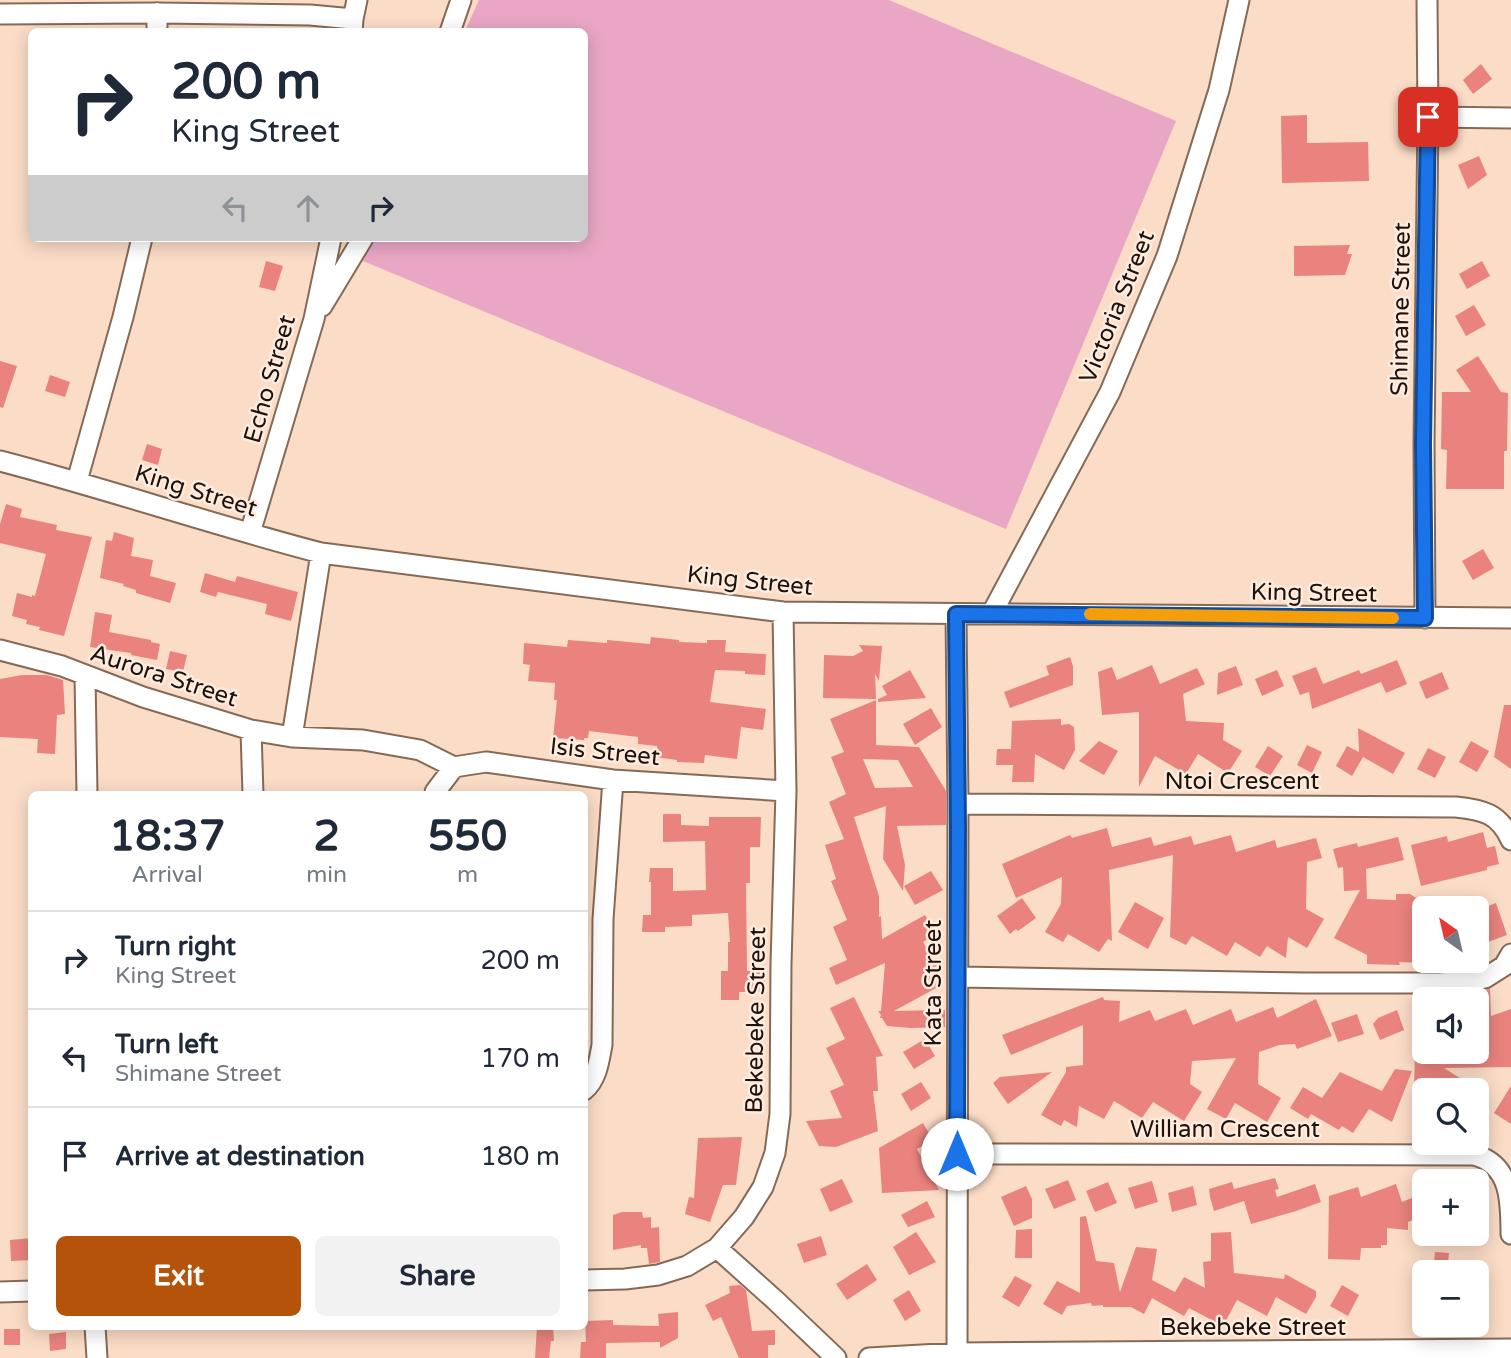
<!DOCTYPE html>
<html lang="en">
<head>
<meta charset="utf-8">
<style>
	:root { --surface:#fff; --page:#f2f2f3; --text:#1f2937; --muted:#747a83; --line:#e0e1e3; --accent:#b45309 }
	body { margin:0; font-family:"Varela Round",sans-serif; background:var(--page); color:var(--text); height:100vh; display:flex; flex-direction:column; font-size:26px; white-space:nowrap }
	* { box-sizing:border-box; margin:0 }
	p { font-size:23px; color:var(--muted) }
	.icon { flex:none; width:38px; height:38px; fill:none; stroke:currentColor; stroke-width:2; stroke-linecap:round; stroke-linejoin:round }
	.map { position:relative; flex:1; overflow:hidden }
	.panel { position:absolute; left:28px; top:791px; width:560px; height:539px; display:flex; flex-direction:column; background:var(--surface); border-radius:10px; box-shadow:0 4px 18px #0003 }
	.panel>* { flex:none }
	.banner { position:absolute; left:28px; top:28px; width:560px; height:214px; border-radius:10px; box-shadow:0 4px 18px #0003; background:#fff; color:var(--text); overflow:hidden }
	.needle { width:46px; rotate:326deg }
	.fabs { position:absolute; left:1412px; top:896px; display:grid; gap:14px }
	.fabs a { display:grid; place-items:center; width:77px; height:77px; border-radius:10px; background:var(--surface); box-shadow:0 4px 18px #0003; font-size:35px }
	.pin { position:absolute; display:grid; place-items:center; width:60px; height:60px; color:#fff; margin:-30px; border-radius:14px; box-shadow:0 4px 10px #0006 }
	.me { position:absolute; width:77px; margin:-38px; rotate:0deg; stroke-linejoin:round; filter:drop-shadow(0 0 5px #0008) }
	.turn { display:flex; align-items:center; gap:24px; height:147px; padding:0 28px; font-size:32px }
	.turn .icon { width:91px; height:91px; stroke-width:2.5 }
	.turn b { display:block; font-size:49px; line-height:60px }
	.lanes { display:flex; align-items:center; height:66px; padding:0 28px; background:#0003; justify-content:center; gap:35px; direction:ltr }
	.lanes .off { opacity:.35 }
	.eta { display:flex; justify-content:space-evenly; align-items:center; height:119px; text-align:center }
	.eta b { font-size:42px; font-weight:700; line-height:49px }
	.button { display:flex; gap:14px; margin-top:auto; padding:14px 28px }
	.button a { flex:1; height:80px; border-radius:10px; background:var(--accent); color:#fff; font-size:28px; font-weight:700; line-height:80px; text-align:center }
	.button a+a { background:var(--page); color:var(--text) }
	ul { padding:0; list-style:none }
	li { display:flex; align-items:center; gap:21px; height:98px; padding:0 28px; border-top:2px solid var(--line) }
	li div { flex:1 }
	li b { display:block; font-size:26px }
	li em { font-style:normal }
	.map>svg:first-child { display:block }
	.green { fill:#eaa7c5 }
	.building { fill:#ea837e; fill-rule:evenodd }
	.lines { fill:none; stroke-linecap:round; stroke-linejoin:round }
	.minor-casing { stroke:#856a57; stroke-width:23 }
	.minor { stroke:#fff; stroke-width:19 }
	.route-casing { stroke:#114b97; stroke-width:18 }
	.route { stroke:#1a73e8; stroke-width:12 }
	.slow { stroke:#f59e0b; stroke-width:12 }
	.labels { text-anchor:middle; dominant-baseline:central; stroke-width:5; stroke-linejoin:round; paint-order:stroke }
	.street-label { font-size:24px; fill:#1d130c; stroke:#ffecdf }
</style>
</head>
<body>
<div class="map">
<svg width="1511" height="1358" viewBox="0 0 1511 1358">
	<rect width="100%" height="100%" fill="#fbdcc7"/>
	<!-- green -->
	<path class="green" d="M479,0H889L1176,121L1006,529L363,261L374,238H584V32L465,31Z"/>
	<!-- building -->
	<path class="building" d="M1481,64L1492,79L1473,94L1463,80Z
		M1307,115V143L1368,142L1369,181L1282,183L1281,116Z
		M1479,156L1487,175L1468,189L1458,165Z
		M1350,245L1347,254H1352L1345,275L1294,276V246Z
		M266,261L283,266L275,291L259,287Z
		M1482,261L1490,276L1467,289L1459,274Z
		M1474,305L1486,325L1466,336L1455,316Z
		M1478,356L1501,392L1508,393L1507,451H1504V489H1446L1447,450L1441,449L1442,392H1471L1456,370Z
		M0,361L17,366L3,408L0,407Z
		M50,375L70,382L65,397L45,391Z
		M147,444L162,449L158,465L142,460Z
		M6,504L22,509L20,517L57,525L56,530L92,537L64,636L39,630L40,627L26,624L27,620L12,616L17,593L32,597V595L35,596L46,554L0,543V524Z
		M114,532L134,538L131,556L153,560L150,576L176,583L170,603L136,593V590L123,586L124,584L100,578L106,540L112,541Z
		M1483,549L1494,568L1473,580L1462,561Z
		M205,573L235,582L237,576L298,592L291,621L265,614L267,604L218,592L216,597L200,592Z
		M95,612L112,615L109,632L151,640V642L160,644L157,660L131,655V653L90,647Z
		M651,637L679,640V642L707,643V640H726L725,652L766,654L765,675L745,674V671L715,670L710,702L766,709L763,730L741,727L737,759L705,755L704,763L677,762V760L656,757L657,746L638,744V737L589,731L588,738H584V740L553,738L557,700H554L555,683L528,681L530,665L523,664L524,643L567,647L568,640L607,643V640L650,644Z
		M859,645L882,646L879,681L875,674L876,699L823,698L824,655L853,656L863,651Z
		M170,651L187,655L183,672L166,669Z
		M1070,657L1073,666V685L1010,708L1004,692L1049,675L1046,666Z
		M1397,660L1407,684L1386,693L1381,682L1312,709L1309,692L1300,695L1292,676L1316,667L1323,684L1359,670L1361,674Z
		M1152,665L1160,684L1197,668L1205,684L1183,694L1186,721L1224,723L1223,740L1242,751L1228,773L1198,754L1186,774L1155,756L1139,787V712L1102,715L1098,672L1112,667L1117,680Z
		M1236,666L1243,685L1217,695L1218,673Z
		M910,670L926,698L878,702V699L887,695L882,686Z
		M1277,670L1284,686L1262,696L1255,679Z
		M1442,672L1449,689L1426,699L1419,682Z
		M22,675H47L63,680L65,714L57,715L55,754L37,753L38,739L0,737V679Z
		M876,700V745L919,747L946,791V825L897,826L905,865L903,891L883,859L886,806L854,817L879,896V917L881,916L882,939L925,915L936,934L923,942L941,973L936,976L938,987L894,1011L945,1010V1027L911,1028L887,1026L882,1018H880L881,1015L878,1011H881L885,963L836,985L829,968L847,960L833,927L847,920L831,881L836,879L825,845L844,839L829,802L846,794L831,757L844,752L830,719ZM863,759L898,760L913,787L875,788Z
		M1504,705H1511V769L1494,757Z
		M931,708L942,727L915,745L903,724Z
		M1061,719V725L1069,724L1074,727L1075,750L1064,770L1035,754L1034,782H1012L1013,765H996L997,749H1011L1012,721Z
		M1358,728L1405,753L1393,774L1363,757L1352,776L1336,766L1347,746L1359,752Z
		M1099,741L1118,751L1104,775L1079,761Z
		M1471,741L1489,751L1477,772L1459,762Z
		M1307,745L1322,752L1312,773L1297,765Z
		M1268,746L1283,756L1270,776L1255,767Z
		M1428,748L1446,757L1435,778L1417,769Z
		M663,814H681V825L709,826V817H761L760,847H750V883H746L747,971H765V992H739V1000H721V971H728V942H730L728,913L692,915V926L665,927V932H642L643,915H651V882H649L650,868H673V891L706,890L705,841L663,842Z
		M1107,828L1112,847L1151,837L1154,846L1191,836L1194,845L1231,835L1236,852L1275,840L1277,848L1316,838L1322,858L1307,862L1306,909L1324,919L1307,948L1288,937L1286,958L1267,946L1260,957L1235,942L1227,956L1192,936L1186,945L1170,937L1173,855L1109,870L1112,941L1108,939L1099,952L1068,934L1063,942L1045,932L1061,904L1062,877L1016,898L1002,864L1070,835L1072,838Z
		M1483,832L1487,848L1495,846L1499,864L1487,867V870L1421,886L1411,845L1447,836L1448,842Z
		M1398,837L1404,860L1366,869L1367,899L1396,900V894H1410L1424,903V963L1399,962L1400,965L1367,964V955L1334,938L1360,890L1344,891L1343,867L1338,868L1333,849L1357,843L1358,847Z
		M931,871L943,890L915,905L904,886Z
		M1022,898L1036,918L1018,931L1016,929L1010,934L997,916Z
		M1135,902L1164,918L1148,949L1118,932Z
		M1496,903L1507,935L1488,942L1486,937L1477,940V910Z
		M1490,989L1491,1016L1511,1009V1067L1444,1068L1479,1090H1414L1415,1049L1419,1052H1477V992Z
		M854,997L883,1056L876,1057L878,1091H873L878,1131L836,1147L819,1146L806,1121L842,1118L830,1091L844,1085L826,1048L845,1039L830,1008Z
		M1103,997L1104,1000L1120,1001L1119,1022L1150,1010L1155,1021L1186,1009L1193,1025L1231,1009L1236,1022L1273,1007L1277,1018L1316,999L1332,1036L1297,1049L1295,1044L1279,1045L1259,1052L1258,1084L1281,1098L1267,1122L1235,1103L1226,1119L1207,1109L1236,1058L1192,1061L1190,1084L1202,1092L1184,1121L1153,1102L1142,1118L1114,1101L1104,1119L1079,1106L1077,1127L1064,1120L1061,1126L1041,1115L1066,1072V1067L1083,1065V1025L1011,1055L1002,1035Z
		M1397,1010L1404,1030L1380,1040L1373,1024L1378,1018Z
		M1357,1014L1364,1034L1338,1042L1331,1023Z
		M925,1039L935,1056L914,1069L903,1052Z
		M1395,1069L1412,1071L1392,1122L1369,1109L1353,1133L1342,1126L1339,1130L1311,1114L1308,1119L1290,1108L1303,1087L1322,1098L1340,1072L1382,1091Z
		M1052,1072L1008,1104L993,1083L1000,1077Z
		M921,1082L931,1098L911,1111L901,1094Z
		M1511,1086V1124L1494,1113Z
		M923,1123L933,1140L917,1149L939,1190L882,1193L879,1148Z
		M742,1137L736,1185H723L710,1222L685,1214L689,1197L694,1198L698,1138Z
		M1275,1178L1279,1189L1275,1190L1277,1197L1315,1184L1321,1202L1296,1211L1251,1224L1244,1201L1214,1211L1210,1197L1209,1189L1232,1182L1234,1189Z
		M842,1179L853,1202L830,1212L820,1189Z
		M1068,1180L1076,1200L1054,1209L1045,1189Z
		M1152,1181L1158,1202L1135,1209L1128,1188Z
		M1108,1182L1117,1203L1095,1212L1086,1191Z
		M1396,1184L1402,1202L1424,1193V1215L1408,1222V1230L1387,1228V1245H1381V1248H1361L1360,1260L1328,1259L1329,1196L1358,1187L1361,1197Z
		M1026,1186L1032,1199V1218L1014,1226L1001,1197Z
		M1193,1186L1197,1205L1172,1212L1168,1193Z
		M927,1201L935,1217L908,1227L901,1215Z
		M622,1212H642L643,1218L651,1217V1228L659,1227L660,1262L649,1264L647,1248H641V1245L613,1250V1215Z
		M1086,1216L1096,1261L1114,1263L1120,1292L1136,1247L1157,1249L1152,1280L1175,1292L1184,1277L1205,1288L1203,1262L1211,1261V1233L1231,1232L1234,1273L1284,1279L1285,1274L1316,1291V1297L1306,1314L1276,1297L1267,1316L1237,1300L1223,1326L1189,1308L1184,1316L1152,1298L1144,1314L1131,1307H1103V1305L1092,1306L1091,1303L1067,1306L1062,1315L1043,1304L1057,1281L1080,1293V1217Z
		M1032,1229V1258H1015L1016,1230Z
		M916,1232L936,1262L909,1275L893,1247Z
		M821,1236L827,1255L804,1263L797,1244Z
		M32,1238V1260L11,1261L10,1240Z
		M1435,1252L1449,1253L1447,1272H1433Z
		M867,1264L877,1280L847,1300L836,1284Z
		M1015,1276L1032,1285L1019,1307L1002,1297Z
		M740,1285L746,1290L752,1331L775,1330V1345H768V1358H739L721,1317L713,1321L705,1305L730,1293L729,1286Z
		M1342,1285L1359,1295L1348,1316L1330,1306Z
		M909,1290L921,1311L905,1321L893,1300Z
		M678,1312V1338L660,1348V1342L606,1343V1358H580L581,1342H586L585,1321L613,1320V1325L659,1326L658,1314Z
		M537,1326H553L554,1341H551L549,1358H535Z
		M4,1329H20V1345H4Z
		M66,1332V1349L50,1351L49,1334Z"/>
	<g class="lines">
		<defs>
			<path id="minor" d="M157,13V32
				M0,14L157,13L310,15L353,19L352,32
				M353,19L357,0
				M450,32L461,0
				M1428,117L1511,118
				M322,306L363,238
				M0,461C108,489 213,525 321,553L783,612L1511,618
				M77,481L123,317L142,238
				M250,533L314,319L331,238
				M992,613L1110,392L1167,256L1219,90L1239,0
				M956,614L958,804L957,1353
				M1425,618L1424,444L1428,117L1427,0
				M0,650L62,666L143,697L251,730L253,794
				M85,676L87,794
				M251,730L292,737L363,740L420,750L454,767
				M292,737L321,553
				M435,794V792L454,767L486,762L613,780L786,791
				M958,804L1456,807C1483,810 1499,813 1511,840
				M958,977L1305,983H1439L1470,981L1485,978L1504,966L1511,954
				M584,1090C597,1079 599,1061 602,1045L603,919L613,780
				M957,1154L1474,1155C1511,1164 1511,1202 1511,1234
				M717,1248L775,1300L836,1358
				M584,1280L625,1279L658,1275L687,1266L717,1248L744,1217L763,1187L775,1153L780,1114L781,964L786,791L783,612
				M0,1292L32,1291
				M95,1326L97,1358
				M869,1358L957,1353L1511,1349"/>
		</defs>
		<!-- minor casing -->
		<use href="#minor" class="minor-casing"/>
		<!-- minor -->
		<use href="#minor" class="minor"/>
	</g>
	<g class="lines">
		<defs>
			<path id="route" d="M957,1154L958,828L956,614L1425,618L1423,444L1428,117"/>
		</defs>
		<!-- route casing -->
		<use href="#route" class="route-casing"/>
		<!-- route -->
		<use href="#route" class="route"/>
		<!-- slow -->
		<path class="slow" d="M1090,614L1393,618"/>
	</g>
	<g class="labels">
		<!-- street labels -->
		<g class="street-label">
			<text transform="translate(1117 307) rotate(-68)">Victoria Street</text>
			<text transform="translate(1401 309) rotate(-89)">Shimane Street</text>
			<text transform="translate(270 379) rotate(-74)">Echo Street</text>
			<text transform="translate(196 491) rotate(17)">King Street</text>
			<text transform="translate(750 581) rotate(6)">King Street</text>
			<text transform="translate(1314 593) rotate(1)">King Street</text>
			<text transform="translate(164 676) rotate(18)">Aurora Street</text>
			<text transform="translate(605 752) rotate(6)">Isis Street</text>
			<text x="1242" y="781">Ntoi Crescent</text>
			<text transform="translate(933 983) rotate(-90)">Kata Street</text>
			<text transform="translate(756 1020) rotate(-89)">Bekebeke Street</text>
			<text x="1225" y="1129">William Crescent</text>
			<text x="1253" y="1327">Bekebeke Street</text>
		</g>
	</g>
</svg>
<div class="fabs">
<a><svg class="needle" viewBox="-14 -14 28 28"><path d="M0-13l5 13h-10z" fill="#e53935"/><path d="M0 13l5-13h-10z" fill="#747a83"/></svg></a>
<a><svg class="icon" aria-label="sound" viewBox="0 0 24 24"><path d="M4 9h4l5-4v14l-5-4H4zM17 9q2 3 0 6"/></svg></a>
<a><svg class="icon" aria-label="search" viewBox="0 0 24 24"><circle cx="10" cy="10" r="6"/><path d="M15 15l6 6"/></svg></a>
<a>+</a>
<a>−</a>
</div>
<div class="pin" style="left:1428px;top:117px;background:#d93025"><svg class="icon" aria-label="arrive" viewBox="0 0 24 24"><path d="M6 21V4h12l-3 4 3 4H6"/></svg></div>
<svg class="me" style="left:957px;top:1154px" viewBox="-20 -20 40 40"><circle r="19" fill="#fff"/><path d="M0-13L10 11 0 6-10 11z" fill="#1a73e8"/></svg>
<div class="banner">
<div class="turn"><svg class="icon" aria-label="right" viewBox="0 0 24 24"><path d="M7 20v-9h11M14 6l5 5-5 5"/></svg><div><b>200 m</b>King Street</div></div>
<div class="lanes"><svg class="icon off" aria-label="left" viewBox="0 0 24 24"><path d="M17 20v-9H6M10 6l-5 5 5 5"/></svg><svg class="icon off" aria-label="ahead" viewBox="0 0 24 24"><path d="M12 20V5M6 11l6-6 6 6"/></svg><svg class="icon" aria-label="right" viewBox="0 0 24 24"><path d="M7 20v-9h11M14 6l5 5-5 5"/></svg></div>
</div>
<section class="panel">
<div class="eta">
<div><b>18:37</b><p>Arrival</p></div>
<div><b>2</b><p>min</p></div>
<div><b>550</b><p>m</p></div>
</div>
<ul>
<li><svg class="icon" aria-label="right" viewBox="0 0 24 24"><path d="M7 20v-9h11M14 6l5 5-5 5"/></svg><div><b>Turn right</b><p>King Street</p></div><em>200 m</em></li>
<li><svg class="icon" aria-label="left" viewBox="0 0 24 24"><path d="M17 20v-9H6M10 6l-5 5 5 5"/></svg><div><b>Turn left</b><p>Shimane Street</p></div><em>170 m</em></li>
<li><svg class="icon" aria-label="arrive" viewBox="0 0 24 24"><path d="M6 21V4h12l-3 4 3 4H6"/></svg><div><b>Arrive at destination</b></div><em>180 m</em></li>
</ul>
<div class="button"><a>Exit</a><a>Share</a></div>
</section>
</div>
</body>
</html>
